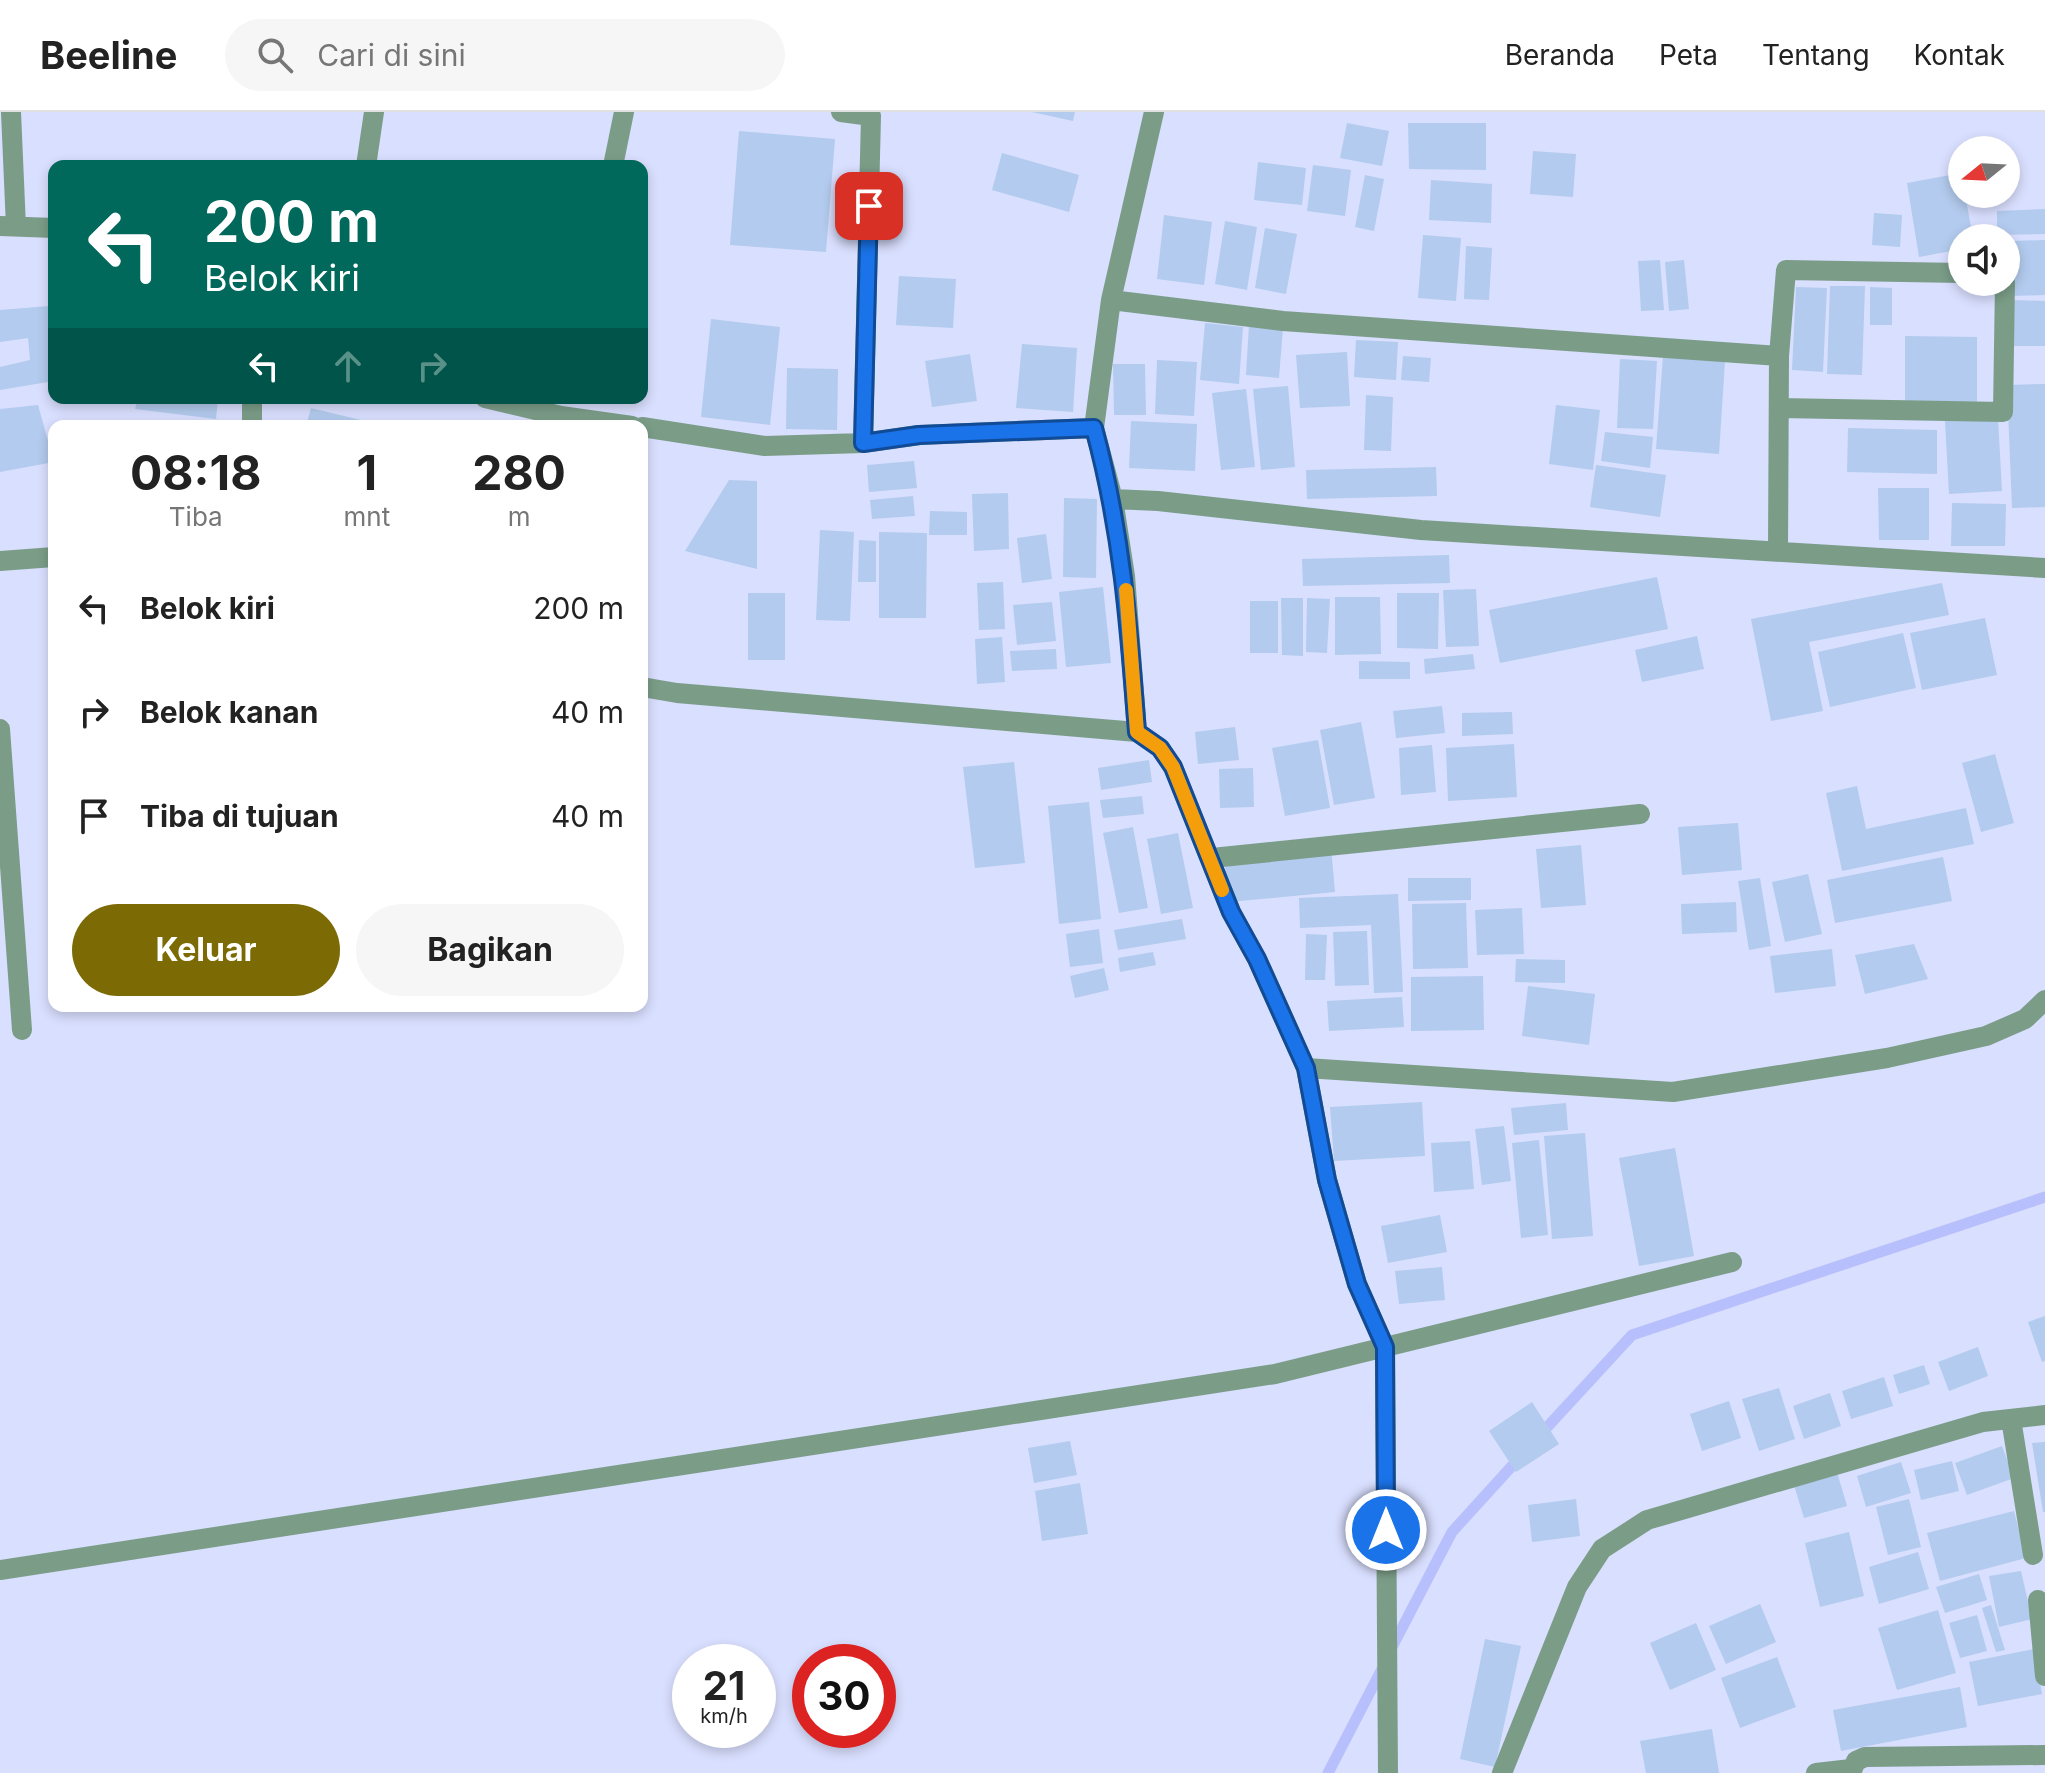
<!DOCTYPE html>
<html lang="id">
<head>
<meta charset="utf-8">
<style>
	:root { --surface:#fff; --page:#f6f6f6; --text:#222; --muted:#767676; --line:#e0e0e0; --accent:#7c6b04 }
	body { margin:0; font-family:Inter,sans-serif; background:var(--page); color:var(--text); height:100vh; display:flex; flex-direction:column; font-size:30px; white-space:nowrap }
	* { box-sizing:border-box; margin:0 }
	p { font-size:26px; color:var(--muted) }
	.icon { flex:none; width:44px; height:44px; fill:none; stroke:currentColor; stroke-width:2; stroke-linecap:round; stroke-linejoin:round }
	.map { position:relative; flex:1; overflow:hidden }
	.sheet { position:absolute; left:48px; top:308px; width:600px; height:592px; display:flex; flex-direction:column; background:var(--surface); border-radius:16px; box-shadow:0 4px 12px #0003 }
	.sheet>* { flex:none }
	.banner { position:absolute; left:48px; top:48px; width:600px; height:244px; border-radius:16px; box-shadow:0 4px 12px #0003; background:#00695c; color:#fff; overflow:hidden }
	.needle { width:52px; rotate:252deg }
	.fabs { position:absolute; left:1948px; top:24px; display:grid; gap:16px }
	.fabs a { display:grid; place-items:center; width:72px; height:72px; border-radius:50%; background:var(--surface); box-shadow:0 4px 12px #0003; font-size:40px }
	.speed { position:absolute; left:672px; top:1532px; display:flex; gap:16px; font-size:40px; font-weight:700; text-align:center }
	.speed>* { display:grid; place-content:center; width:104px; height:104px; border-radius:50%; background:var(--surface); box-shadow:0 4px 12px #0003; line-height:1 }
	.speed small { font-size:20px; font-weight:400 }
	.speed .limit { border:12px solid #d22; background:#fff; color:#111 }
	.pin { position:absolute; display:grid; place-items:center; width:68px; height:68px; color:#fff; margin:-34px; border-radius:16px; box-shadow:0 4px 12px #0006 }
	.me { position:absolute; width:88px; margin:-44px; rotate:0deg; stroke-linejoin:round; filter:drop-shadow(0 0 6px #0008) }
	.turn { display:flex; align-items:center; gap:28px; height:168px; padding:0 24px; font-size:36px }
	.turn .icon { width:104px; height:104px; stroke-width:2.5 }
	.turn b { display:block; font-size:56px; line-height:68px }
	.lanes { display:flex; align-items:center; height:76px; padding:0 24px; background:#0003; justify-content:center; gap:40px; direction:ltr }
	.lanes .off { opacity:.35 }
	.eta { display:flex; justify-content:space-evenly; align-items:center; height:136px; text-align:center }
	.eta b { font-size:48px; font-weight:700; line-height:56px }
	.cta { display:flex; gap:16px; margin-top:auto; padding:16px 24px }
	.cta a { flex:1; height:92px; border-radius:48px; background:var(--accent); color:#fff; font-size:32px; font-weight:700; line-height:92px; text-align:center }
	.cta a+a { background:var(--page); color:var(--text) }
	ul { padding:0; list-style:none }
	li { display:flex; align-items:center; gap:24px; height:104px; padding:0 24px }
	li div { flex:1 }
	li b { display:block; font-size:30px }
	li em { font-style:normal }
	header { display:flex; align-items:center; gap:48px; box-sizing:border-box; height:112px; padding:0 40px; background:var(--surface); border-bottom:2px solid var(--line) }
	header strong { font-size:38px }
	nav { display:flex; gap:44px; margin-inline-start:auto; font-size:28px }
	.search { width:560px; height:72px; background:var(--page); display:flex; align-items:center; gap:20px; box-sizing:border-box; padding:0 28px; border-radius:44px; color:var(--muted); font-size:30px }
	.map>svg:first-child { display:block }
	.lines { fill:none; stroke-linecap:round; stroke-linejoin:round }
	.stream { stroke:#b7c0fc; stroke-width:11 }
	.building { fill:#b3cbee }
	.minor { stroke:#7b9d88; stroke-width:20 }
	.route-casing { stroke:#114b97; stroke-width:20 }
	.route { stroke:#1a73e8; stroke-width:14 }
	.slow { stroke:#f59e0b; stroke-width:14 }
</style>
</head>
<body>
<header>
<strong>Beeline</strong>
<div class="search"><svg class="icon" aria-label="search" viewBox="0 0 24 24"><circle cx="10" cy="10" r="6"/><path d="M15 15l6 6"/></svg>Cari di sini</div>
<nav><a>Beranda</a><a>Peta</a><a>Tentang</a><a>Kontak</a></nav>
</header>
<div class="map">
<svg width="2045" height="1661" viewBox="0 0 2045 1661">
	<rect width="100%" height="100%" fill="#d9dffe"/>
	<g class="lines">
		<!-- stream -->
		<path class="stream" d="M1539,1324L1632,1223L2045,1085
			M1390,1539L1452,1420L1522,1343
			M1328,1661L1383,1555"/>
	</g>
	<!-- building -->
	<path class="building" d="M1032,0H1075L1073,9Z
		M1347,11L1389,19L1382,54L1340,46Z
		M1408,11H1486V58L1409,57Z
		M739,19L835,27L826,140L730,133Z
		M1533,39L1576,42L1573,85L1530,82Z
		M1002,41L1079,63L1069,100L992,78Z
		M1258,50L1306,56L1302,93L1254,88Z
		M1313,53L1351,58L1345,104L1307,99Z
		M1961,61L1962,82H1965L1973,126H1962V137L1919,145L1907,71Z
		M1365,63L1384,67L1374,119L1355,115Z
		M1431,68L1492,72L1491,111L1429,108Z
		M2045,97V122L1997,123V99Z
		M1874,101L1902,103L1900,135L1872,133Z
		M1164,103L1212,110L1204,173L1157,167Z
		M1225,109L1257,115L1247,178L1215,172Z
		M1265,116L1297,122L1286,182L1255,176Z
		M1423,123L1461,126L1456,189L1418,186Z
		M2045,128V183L2013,184L2011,129Z
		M1466,134L1492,136L1489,188L1464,187Z
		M1660,148L1664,198L1641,199L1638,149Z
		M1684,148L1689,197L1669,199L1665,150Z
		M899,164L956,167L953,216L896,213Z
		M1830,174H1865L1862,263L1827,262Z
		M1796,175L1827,176L1823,260L1792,258Z
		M1870,175L1892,176V213H1870Z
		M2011,188L2045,189V234H2011Z
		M49,194L54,269L0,278V255L30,248L28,226L0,230V198Z
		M711,207L780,215L770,313L701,305Z
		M1205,211L1243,215L1239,272L1200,268Z
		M1249,213L1283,216L1279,266L1246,263Z
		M1905,224L1977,225V293L1905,292Z
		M1356,228L1398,230L1396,268L1354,265Z
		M1022,232L1077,236L1073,300L1016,296Z
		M1347,240L1350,294L1300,296L1296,243Z
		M970,242L977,289L932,295L925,249Z
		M1403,244L1431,246L1429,270L1401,268Z
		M1663,244L1725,249L1719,342L1656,337Z
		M1620,247L1657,249L1653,317L1617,316Z
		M1157,248L1197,250L1194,304L1155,302Z
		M1113,252H1145L1146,303H1114Z
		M787,256L838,257L837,318L786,317Z
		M2045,272V395L2012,396L2007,273Z
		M1288,274L1295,355L1261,358L1253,277Z
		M1246,277L1255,355L1221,358L1212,281Z
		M1366,283L1393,285L1391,339L1364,338Z
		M138,286H218L216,307L135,297Z
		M38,293L54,350L0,360V297Z
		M1556,293L1600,298L1593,358L1549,352Z
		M311,296L369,310L368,314H306Z
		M1998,306L2002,379L1949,382L1945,309Z
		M1131,309L1197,312L1195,359L1129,356Z
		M1848,316L1937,318V362L1847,360Z
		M1605,320L1653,325L1650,356L1601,349Z
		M914,349L917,376L869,380L867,353Z
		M1596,353L1666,363L1660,405L1590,395Z
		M1436,355L1437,384L1307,387L1306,358Z
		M642,363H648L644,408H642Z
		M729,368L757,369V457L685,439Z
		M1878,376H1929V428H1879Z
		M1008,381L1009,437L974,439L972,382Z
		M913,384L915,404L872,407L870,388Z
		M1064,386L1097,387L1096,466L1063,465Z
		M1952,391L2006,392L2005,434H1951Z
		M930,399L967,400V423H929Z
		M820,418L854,420L850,509L816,508Z
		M879,420L927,421L926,506H879Z
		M1046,422L1052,467L1022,471L1017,426Z
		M859,428L876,429V470H858Z
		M1449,443L1450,471L1303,474L1302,447Z
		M1657,465L1668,517L1500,551L1489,498Z
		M1003,470L1005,517L979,518L977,471Z
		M1942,471L1949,503L1809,530L1823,599L1771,609L1751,507Z
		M1103,475L1111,551L1066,555L1059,480Z
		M1476,477L1479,534L1446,535L1443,478Z
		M748,481H785V548H748Z
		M1397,481H1439L1438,537L1397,536Z
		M1335,485H1380L1381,542L1335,543Z
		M1281,486H1303V544L1282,543Z
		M1307,486L1330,487L1327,541L1306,540Z
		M1250,489H1278V541H1250Z
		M1052,490L1056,529L1017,533L1013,493Z
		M1985,506L1997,563L1922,578L1910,521Z
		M1903,521L1916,576L1830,595L1818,540Z
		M1697,524L1704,557L1642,570L1635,538Z
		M1002,525L1005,570L977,572L975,527Z
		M1056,537L1057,557L1012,559L1010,539Z
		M1473,542L1475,557L1425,562L1424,547Z
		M1359,549L1410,550V567H1359Z
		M1442,594L1445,621L1396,626L1393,599Z
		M1512,600L1513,622L1462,624V601Z
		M1361,610L1375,686L1334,693L1320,618Z
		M1235,615L1239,648L1198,652L1195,620Z
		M1318,628L1330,696L1285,704L1272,636Z
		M1514,632L1517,685L1448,689L1446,636Z
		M1432,633L1436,680L1401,683L1399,636Z
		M1995,642L2014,711L1981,720L1962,651Z
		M1149,648L1152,670L1101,678L1098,656Z
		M1014,650L1025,751L975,756L963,655Z
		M1253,656L1254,695L1220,696L1219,657Z
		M1857,674L1866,717L1966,696L1974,732L1842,759L1826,681Z
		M1142,684L1144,702L1103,706L1100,688Z
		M1089,690L1101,807L1059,812L1048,694Z
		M1738,711L1742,758L1682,763L1678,715Z
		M1133,715L1148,796L1119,801L1103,721Z
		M1178,721L1193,796L1161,802L1147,727Z
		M1581,733L1586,793L1541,796L1536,737Z
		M1331,735L1335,780L1229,790L1224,745Z
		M1943,745L1952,789L1835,811L1827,768Z
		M1808,762L1822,822L1785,830L1772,770Z
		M1408,766H1471V788L1408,789Z
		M1760,766L1771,834L1749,838L1738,769Z
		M1398,782L1403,880L1374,881L1371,813L1300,816L1299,786Z
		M1736,790L1737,820L1682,822L1681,792Z
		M1466,791L1468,856L1413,857L1412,792Z
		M1522,796L1524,842L1477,843L1475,798Z
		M1182,807L1186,827L1118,838L1114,818Z
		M1099,817L1103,851L1070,855L1066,822Z
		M1367,819L1369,873L1335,874L1333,820Z
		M1306,822L1327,823L1325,868H1305Z
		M1914,832L1928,867L1865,882L1855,843Z
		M1832,837L1836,874L1775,881L1770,844Z
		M1153,840L1156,853L1120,860L1118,846Z
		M1516,847L1565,848V871L1515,870Z
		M1104,856L1109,878L1075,886L1070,864Z
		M1483,864L1484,918L1411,919V865Z
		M1528,874L1595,882L1589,933L1522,924Z
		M1402,885L1404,915L1329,919L1327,889Z
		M1422,990L1425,1044L1334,1049L1330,995Z
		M1566,991L1568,1018L1514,1023L1511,996Z
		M1504,1014L1511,1069L1482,1073L1475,1017Z
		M1585,1021L1593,1124L1552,1127L1544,1024Z
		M1539,1028L1548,1123L1521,1126L1512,1031Z
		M1470,1029L1474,1077L1434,1080L1431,1031Z
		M1675,1036L1694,1144L1639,1154L1619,1046Z
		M1440,1103L1447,1140L1388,1151L1381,1114Z
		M1442,1155L1445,1188L1399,1192L1395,1159Z
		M2045,1204V1249L2042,1250L2028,1210Z
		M1978,1235L1988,1264L1949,1279L1938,1250Z
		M1924,1253L1930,1272L1899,1282L1893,1263Z
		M1884,1265L1893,1294L1851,1307L1842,1279Z
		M1779,1276L1795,1327L1759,1339L1742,1287Z
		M1830,1281L1841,1314L1804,1327L1793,1294Z
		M1729,1289L1741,1326L1702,1339L1690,1302Z
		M1532,1290L1559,1332L1516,1360L1489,1319Z
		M1070,1329L1077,1363L1034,1371L1028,1336Z
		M2045,1330V1400H2043L2032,1331Z
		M2002,1334L2014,1366L1967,1383L1955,1351Z
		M1952,1349L1959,1379L1921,1388L1914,1358Z
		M1901,1350L1911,1381L1866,1395L1857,1364Z
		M1837,1360L1847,1394L1804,1406L1794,1373Z
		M1080,1371L1088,1422L1042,1429L1035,1379Z
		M1576,1387L1580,1424L1532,1430L1528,1393Z
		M1909,1387L1921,1435L1888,1443L1876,1395Z
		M2014,1399L2026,1446L1940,1469L1927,1421Z
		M1849,1420L1864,1484L1820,1495L1805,1431Z
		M1918,1440L1929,1477L1879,1492L1869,1455Z
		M2021,1459L2032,1507L1999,1515L1989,1464Z
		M1979,1462L1987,1488L1945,1501L1936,1475Z
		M1760,1492L1776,1530L1726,1552L1709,1514Z
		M1991,1493L2005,1538L1996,1540L1982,1496Z
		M1938,1498L1956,1561L1897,1578L1878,1516Z
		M1977,1503L1987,1539L1960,1546L1949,1511Z
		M1696,1511L1716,1558L1670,1578L1650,1531Z
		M1485,1527L1521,1534L1495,1655L1460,1647Z
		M2034,1537L2042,1582L1978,1594L1969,1550Z
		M1777,1545L1796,1595L1740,1616L1721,1566Z
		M1960,1575L1967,1615L1841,1639L1833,1598Z
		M1712,1617L1719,1661H1646L1640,1629Z"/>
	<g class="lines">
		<!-- minor -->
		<path class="minor" d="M11,0L16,115
			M841,0L871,4L863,331
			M366,54L374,0
			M613,54L624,0
			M0,114L54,116
			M1111,188L1283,209L1779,244L1778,437
			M1779,244L1786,158L1962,161
			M485,286L561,304L632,314
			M1779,296L2003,300L2005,170
			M252,314V286
			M642,315L765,334L863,331L919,323L1094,316
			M1113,387L1094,316L1111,188L1154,0
			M0,449L54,445
			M642,575L677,581L1137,620L1160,636L1173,655L1231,800L1257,847L1306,956L1327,1068L1357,1172L1385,1235L1388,1661
			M0,617L22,918
			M1137,620L1125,464L1113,387L1158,389L1421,418L2045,456
			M1212,746L1640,702
			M1306,956L1673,980L1887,946L1986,924L2025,907L2045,888
			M2011,1307L2033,1443
			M0,1458L1275,1262L1732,1150
			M2038,1488L2045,1564
			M1502,1661L1577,1475L1602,1437L1647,1408L1983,1310L2045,1303
			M1816,1661L1851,1657
			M1851,1661L1856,1649L1865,1645L2045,1643"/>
	</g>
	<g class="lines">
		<defs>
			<path id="route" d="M869,94L863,331L919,323L1094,316C1122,419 1129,515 1137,620L1160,636L1173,655L1231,800L1257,847L1306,956L1327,1068L1357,1172L1385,1235L1386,1418"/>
		</defs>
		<!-- route casing -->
		<use href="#route" class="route-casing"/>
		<!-- route -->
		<use href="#route" class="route"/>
		<!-- slow -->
		<path class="slow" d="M1126,478L1137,620L1160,636L1173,655L1222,778"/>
	</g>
</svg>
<div class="fabs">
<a><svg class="needle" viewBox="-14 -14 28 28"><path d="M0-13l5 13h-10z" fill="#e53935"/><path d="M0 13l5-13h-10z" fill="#767676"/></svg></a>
<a><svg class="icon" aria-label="sound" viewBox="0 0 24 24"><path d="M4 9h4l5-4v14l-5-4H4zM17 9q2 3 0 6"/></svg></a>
</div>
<div class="speed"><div>21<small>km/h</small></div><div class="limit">30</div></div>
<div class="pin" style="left:869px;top:94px;background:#d93025"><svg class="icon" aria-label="arrive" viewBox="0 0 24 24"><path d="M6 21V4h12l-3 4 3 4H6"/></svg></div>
<svg class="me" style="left:1386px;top:1418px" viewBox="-20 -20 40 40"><circle r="17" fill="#1a73e8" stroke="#fff" stroke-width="3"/><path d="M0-11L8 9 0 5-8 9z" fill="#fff"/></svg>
<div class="banner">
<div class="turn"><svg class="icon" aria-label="left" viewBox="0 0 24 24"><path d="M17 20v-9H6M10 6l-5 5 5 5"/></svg><div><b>200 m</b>Belok kiri</div></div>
<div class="lanes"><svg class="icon" aria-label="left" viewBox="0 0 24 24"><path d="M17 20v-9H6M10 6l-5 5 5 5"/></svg><svg class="icon off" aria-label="ahead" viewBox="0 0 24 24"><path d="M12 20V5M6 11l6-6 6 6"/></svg><svg class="icon off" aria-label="right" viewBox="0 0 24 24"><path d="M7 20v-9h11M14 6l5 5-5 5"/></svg></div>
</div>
<section class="sheet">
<div class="eta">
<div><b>08:18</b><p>Tiba</p></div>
<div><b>1</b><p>mnt</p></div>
<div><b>280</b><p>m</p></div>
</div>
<ul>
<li><svg class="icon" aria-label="left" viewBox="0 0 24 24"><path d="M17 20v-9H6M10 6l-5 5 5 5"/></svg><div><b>Belok kiri</b></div><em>200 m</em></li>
<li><svg class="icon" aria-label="right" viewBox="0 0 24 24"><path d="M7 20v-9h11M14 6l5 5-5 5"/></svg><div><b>Belok kanan</b></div><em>40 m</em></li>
<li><svg class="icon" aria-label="arrive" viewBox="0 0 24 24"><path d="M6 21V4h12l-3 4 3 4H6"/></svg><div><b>Tiba di tujuan</b></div><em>40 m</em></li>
</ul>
<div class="cta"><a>Keluar</a><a>Bagikan</a></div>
</section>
</div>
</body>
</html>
